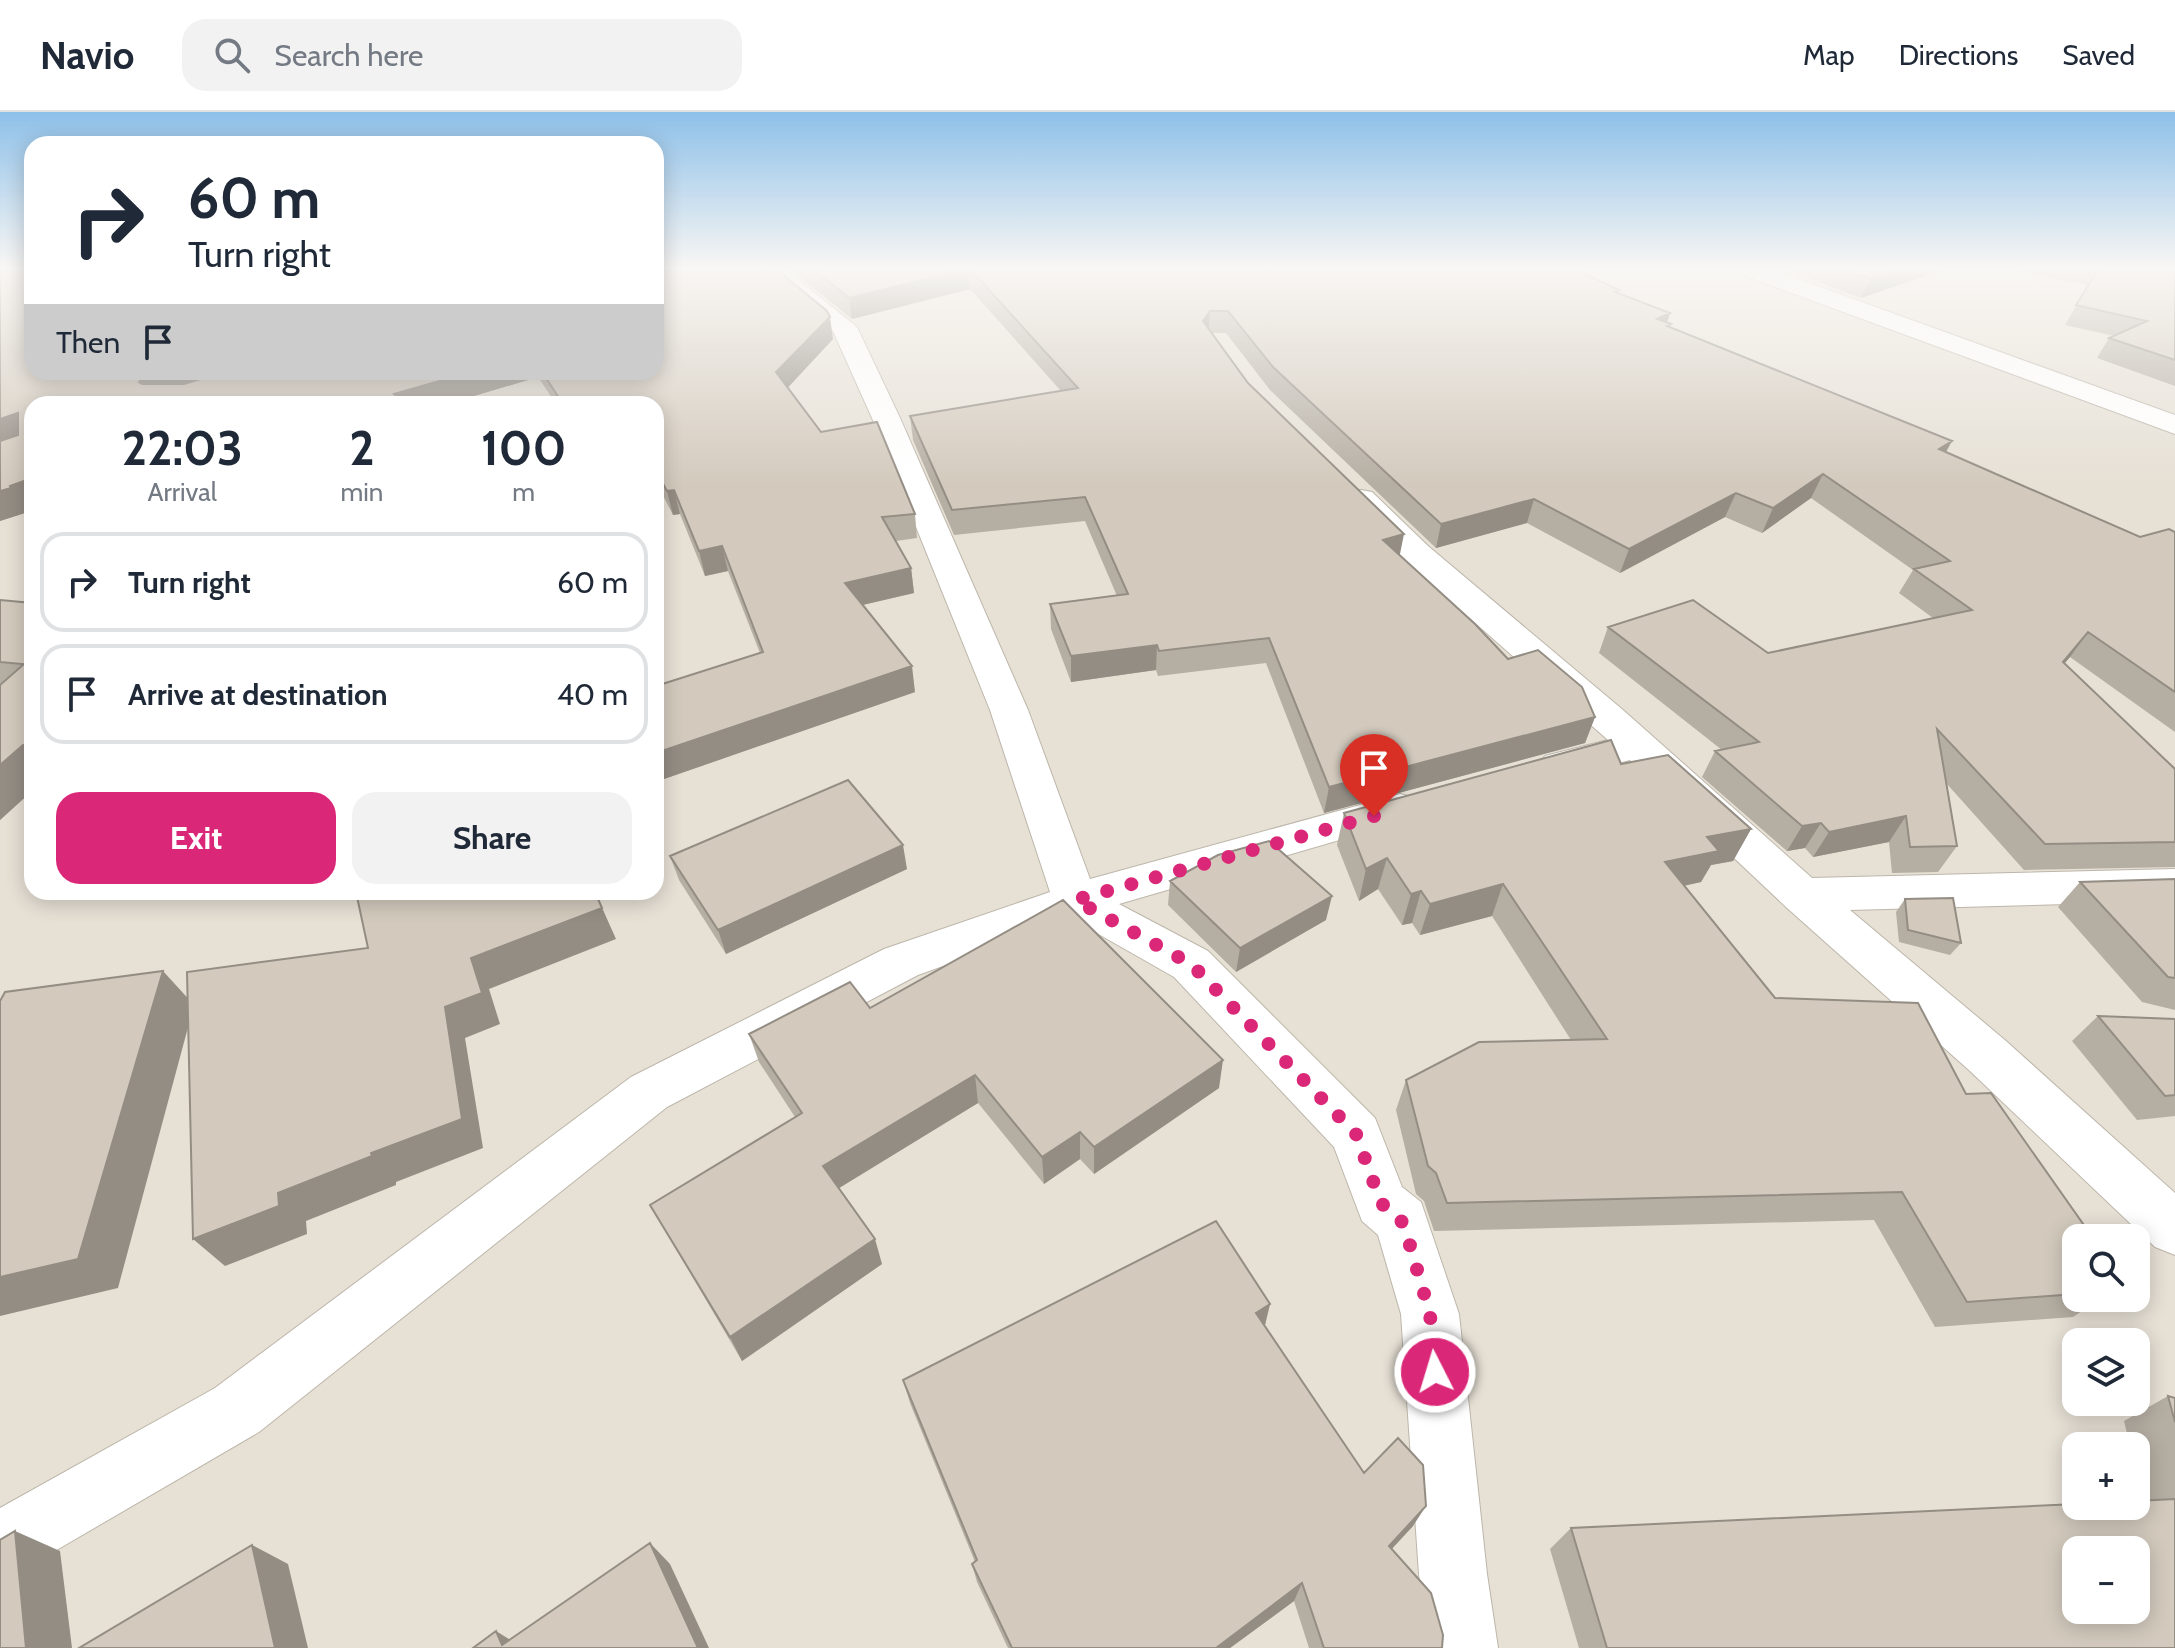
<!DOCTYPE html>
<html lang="en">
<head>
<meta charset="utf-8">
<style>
	:root { --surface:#fff; --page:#f2f2f3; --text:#1f2937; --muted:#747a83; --line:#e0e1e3; --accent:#db2777 }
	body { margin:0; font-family:Cabin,sans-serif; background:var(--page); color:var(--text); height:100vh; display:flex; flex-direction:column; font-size:30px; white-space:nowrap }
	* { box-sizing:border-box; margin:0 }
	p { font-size:26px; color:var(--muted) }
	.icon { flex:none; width:44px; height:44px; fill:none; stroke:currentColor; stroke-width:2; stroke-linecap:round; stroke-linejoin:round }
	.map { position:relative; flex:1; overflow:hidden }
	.side { position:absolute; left:24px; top:284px; width:640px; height:504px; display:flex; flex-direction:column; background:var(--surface); border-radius:24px; box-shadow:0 4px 20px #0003 }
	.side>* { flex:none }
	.top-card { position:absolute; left:24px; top:24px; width:640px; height:244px; border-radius:24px; box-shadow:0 4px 20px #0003; background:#fff; color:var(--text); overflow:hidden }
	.tools { position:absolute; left:2062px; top:1112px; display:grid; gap:16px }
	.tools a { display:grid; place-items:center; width:88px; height:88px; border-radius:16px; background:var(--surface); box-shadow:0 4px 20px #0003; font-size:40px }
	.pin { position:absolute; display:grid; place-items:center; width:68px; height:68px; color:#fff; margin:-82px -34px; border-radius:50% 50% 50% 0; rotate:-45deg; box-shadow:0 0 8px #0007 }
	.pin .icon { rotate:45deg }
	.me { position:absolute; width:88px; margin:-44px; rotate:355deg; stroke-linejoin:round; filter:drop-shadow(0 0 6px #0008) }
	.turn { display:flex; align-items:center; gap:28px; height:168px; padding:0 32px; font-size:36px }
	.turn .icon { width:104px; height:104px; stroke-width:2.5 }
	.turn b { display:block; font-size:56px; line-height:68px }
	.then { display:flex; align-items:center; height:76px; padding:0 32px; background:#0003; gap:16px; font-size:30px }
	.eta { display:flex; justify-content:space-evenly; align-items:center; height:136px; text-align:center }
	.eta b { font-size:48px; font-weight:700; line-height:56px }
	.action { display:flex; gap:16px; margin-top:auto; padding:16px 32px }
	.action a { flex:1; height:92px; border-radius:24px; background:var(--accent); color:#fff; font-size:32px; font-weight:700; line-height:92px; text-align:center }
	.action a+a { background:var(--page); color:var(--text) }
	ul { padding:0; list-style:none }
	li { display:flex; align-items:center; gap:24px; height:100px; margin:0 16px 12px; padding:0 16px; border:4px solid var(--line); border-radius:24px }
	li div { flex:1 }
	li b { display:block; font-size:30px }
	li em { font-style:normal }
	header { display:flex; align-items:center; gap:48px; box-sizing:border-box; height:112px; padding:0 40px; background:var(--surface); border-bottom:2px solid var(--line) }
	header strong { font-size:38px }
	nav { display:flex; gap:44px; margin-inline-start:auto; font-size:28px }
	.search { width:560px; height:72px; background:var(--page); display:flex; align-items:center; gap:20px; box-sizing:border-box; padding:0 28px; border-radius:24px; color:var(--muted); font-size:30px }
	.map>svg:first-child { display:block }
	.residential { fill:#e6e0d5; fill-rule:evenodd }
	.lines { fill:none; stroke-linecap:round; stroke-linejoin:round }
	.minor-casing { stroke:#bdb6aa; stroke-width:2 }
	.minor { fill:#fff; fill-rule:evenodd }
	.wall { fill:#b5aea3 }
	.shaded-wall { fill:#948d84 }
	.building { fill:#d3cabd; stroke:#948d84; stroke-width:2; fill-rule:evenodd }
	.route { stroke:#db2777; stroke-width:14; stroke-dasharray:0 25.2 }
</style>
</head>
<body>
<header>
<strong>Navio</strong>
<div class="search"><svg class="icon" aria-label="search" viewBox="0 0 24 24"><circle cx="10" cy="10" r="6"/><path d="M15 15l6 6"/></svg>Search here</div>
<nav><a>Map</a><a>Directions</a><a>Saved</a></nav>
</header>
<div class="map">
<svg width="2175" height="1536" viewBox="0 0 2175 1536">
	<rect width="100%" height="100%" fill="#f2eee7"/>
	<!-- residential -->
	<path class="residential" d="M0,158L32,260H656V158H2175V1536H0ZM32,292H656V780H32ZM2076,1126H2136V1186H2076ZM2076,1230H2136V1290H2076ZM2076,1334H2136V1394H2076ZM2076,1438H2136V1498H2076Z"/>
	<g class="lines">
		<defs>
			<path id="minor" d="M760,158H786L857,215L900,306L1028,598L1090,767L1400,682L1415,686L1421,696L1415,706L1119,792L1208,839L1375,1006L1402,1075L1421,1090L1459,1202L1487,1462L1498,1536H1428L1419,1462L1401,1202L1378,1123L1362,1109L1334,1035L1174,865L1072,807L918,863L667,995L259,1320L24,1457L0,1466V1396L215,1276L631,965L884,837L1050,780L990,598L872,306L833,219Z
				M1740,158H1773L2175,303V322L1743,163Z
				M1361,378L1372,380L1428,434L1623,598L1812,766L2175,757V789L1850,798L2006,929L2175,1081V1143L2155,1135L1970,959L1786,795L1630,648L1559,666L1545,662L1539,653L1545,644L1608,628L1404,448L1350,394L1346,387L1350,380Z"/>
		</defs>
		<!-- minor casing -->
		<use href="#minor" class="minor-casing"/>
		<!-- minor -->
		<use href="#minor" class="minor"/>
	</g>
	<!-- wall -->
	<path class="wall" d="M791,158H1577L1618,181L1670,201L1667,211L1671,212L1670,215L1946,340L2140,425L2175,420V620L2070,545L2064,552L2175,657V755L2024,758L1947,672L1957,734L1938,760L1892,761L1889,730L1813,745L1805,736L1787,739L1702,665L1715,639L1722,638L1599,541L1608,515L1768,541L1933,506L1899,481L1913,458L1811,386L1762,421L1725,405L1620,461L1527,411L1436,436L1270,278L1226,221H1212L1248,271L1399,443L1508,547L1595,605L1585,631L1324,701L1266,551L1158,564L1156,558L1071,570L1051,517L1050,492L1117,484L1085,409L954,423L913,328L910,304L1061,279L970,177L852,207Z
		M1787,158H1942L1861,186Z
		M2012,158H2175V274L2097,246L2109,226L2114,224L2065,213L2088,173Z
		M833,227L788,275L821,320L915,402L917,426L896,429L911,456L914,481L863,493L915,580L664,667L656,652V574L760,541L728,459L705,464L680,402L673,403L656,370V292H556L538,265L447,292H32V396L27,398L28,400L0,409L32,260H656Z
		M0,488L32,491V679L0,708V573L2,572L0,571Z
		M1621,652L1751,717L1733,749L1711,753L1701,770L1684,774L1775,886L1966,982L2076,1126V1186H2101L2073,1205L1935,1215L1874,1108L1434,1119L1424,1089L1416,1082L1396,998L1406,968L1571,928L1492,804L1420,823L1412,811L1402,813L1378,777L1359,789L1337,733L1344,701Z
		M670,744L907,757L726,842L679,768Z
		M2175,767V898L2142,890L2058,795L2080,770Z
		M1170,769L1326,808L1236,860L1168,793Z
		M1905,787L1961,831L1950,843L1899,830L1896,800Z
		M870,896L1219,976L1094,1062L1080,1047L1044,1072L978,991L839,1076L882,1152L742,1249L650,1093L795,1005L759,950L749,922Z
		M2098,904L2175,907V1004L2137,1008L2072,929Z
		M1270,1192L1265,1213L1364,1361L1413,1414L1391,1437L1442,1536H1309L1294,1489L1230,1536H1008L977,1470L972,1452L975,1450L910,1291L903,1268Z
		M2168,1284L2175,1286V1536H1579L1550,1437L1571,1416L2144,1389L2136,1357V1334H2130L2124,1309Z"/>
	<!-- shaded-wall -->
	<path class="shaded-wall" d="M962,158H969L970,177L852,207L849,186Z
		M1896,158H1942L1861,186L1870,167Z
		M1210,199L1208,221L1203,209Z
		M1670,201L1663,223L1657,207Z
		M830,205L833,227L781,283L776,260Z
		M147,260H231L158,283L139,270Z
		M471,260H537L538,265L447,292H399L394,282Z
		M18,301L32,322L0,335V307Z
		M1952,329L1939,353V337Z
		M1823,362L1811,386L1762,421L1773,396Z
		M32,366V396L27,398L28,400L0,409V379L10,374Z
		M674,378L680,402L673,403L667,379Z
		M1736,381L1725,405L1620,461L1629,437Z
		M1534,387L1527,411L1436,436L1441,412Z
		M1404,422L1399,447L1383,428Z
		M722,434L728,459L705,464L699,439Z
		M911,456L914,481L849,496L845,471Z
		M2088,520L2070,545L2044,575L2063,550Z
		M1157,533L1156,558L1071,570V544Z
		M912,554L915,580L664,667L656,644V641Z
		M1595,605L1585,631L1324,701L1329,675Z
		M23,633L32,643V679L0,708V653Z
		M1906,704L1889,730L1813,745L1829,720Z
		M1821,711L1805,736L1787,739L1802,714Z
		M1751,717L1733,749L1711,753L1701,770L1649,781L1665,750L1707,725Z
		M903,733L907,757L726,842L718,818Z
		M1387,746L1378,777L1359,789L1366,757Z
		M1503,772L1492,804L1420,823L1430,792Z
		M1421,779L1412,811L1402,813L1411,782Z
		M595,780L616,827L489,877L500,912L465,926L483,1036L396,1070V1073L306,1109L307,1122L225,1154L193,1127L278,1081L445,895L471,846Z
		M1332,784L1326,808L1236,860L1240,836Z
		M163,859L194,893L118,1176L0,1204V1165Z
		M1223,948L1219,976L1094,1062V1035Z
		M975,963L978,991L831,1081L823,1054Z
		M1080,1020V1047L1044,1072L1042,1045Z
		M875,1127L882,1152L742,1249L730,1225Z
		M1270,1192L1264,1217L1256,1201Z
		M1426,1394L1413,1414L1377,1453L1389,1434Z
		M15,1419L60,1439L72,1536H26Z
		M650,1431L670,1452L709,1536H698Z
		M252,1433L288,1452L308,1536H275Z
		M1302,1471L1294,1489L1230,1536H1216Z
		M496,1519L523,1536L502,1533Z"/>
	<!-- building -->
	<path class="building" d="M0,158H32V260H147L139,270L142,272H184L223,260H471L394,282L404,292H32V366L10,374L11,376L0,379V329L18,323V301L0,307Z
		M656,158H777L827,199L830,205L776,260L821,320L877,310L915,402L882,405L911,456L845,471L912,554L656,641V574L763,540L722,434L699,439L674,378L667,379L656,359V292H563L542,260H656Z
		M814,158H962L849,186Z
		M971,158H1577L1619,178L1615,180L1670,201L1657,207L1671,212L1667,214L1952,329L1939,337L2140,425L2169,417L2175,420V580L2088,520L2063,550L2175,657V730L2045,732L1937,617L1957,734L1910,735L1906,704L1829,720L1821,711L1802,714L1715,639L1759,630L1608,515L1693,488L1768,541L1972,498L1914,457L1950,449L1823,362L1773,396L1736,381L1629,437L1534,387L1441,412L1273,255L1228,199H1210L1203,209L1248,271L1404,422L1383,428L1475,512L1508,547L1538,538L1582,575L1595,605L1329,675L1269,526L1159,539L1157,533L1071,544L1050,492L1128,482L1085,385L952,398L910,304L1078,276Z
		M1846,158H1896L1870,167Z
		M2098,158H2175V248L2109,226L2147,209L2076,193Z
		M0,488L32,491V553L0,550Z
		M24,552L32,553V634L23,633L0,653V573Z
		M1611,628L1621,652L1668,643L1751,717L1707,725L1719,739L1665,750L1775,886L1918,891L1966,982L1991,981L2093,1126H2076V1182L1967,1190L1902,1080L1447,1091L1436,1061L1428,1054L1406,968L1479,930L1607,927L1503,772L1430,792L1421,779L1411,782L1387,746L1366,757L1344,701Z
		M848,668L903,733L718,818L670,744Z
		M1269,729L1332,784L1240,836L1170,769L1218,743Z
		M2175,767V866L2168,865L2080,770Z
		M356,780H595L602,796L471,846L482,881L445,895L462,1007L371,1041L372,1044L278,1081L279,1094L193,1127L187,860L368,836Z
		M1953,786L1961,831L1908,818L1905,787Z
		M1063,788L1223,948L1094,1035L1080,1020L1042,1045L975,963L823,1054L875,1127L730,1225L650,1093L802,1001L749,922L850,870L870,896Z
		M163,859L78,1147L0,1165V889L5,880Z
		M2098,904L2175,907V983L2165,984Z
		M1216,1109L1270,1192L1256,1201L1364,1361L1398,1326L1423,1353L1426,1394L1389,1434L1431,1481L1443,1523L1442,1536H1324L1302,1471L1216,1536H1012L972,1452L977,1448L903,1268Z
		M2168,1284L2175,1286V1310Z
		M2175,1387V1536H1607L1571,1416L2076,1392V1394H2136V1389ZM2076,1438H2136V1498H2076Z
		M15,1419L26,1536H0V1428Z
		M650,1431L698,1536H473L496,1519L502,1533Z
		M252,1433L275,1536H79Z"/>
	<!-- sky -->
	<linearGradient id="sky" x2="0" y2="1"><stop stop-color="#8ec0e9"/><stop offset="0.42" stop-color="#f9f7f4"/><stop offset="1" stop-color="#f9f7f4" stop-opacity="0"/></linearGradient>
	<rect width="2175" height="373" fill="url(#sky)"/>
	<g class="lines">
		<!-- route -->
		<path class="route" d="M1374,704L1075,788L1191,852L1356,1022L1381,1091L1401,1108L1409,1130L1430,1202L1435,1260"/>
	</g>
</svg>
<div class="tools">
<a><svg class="icon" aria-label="search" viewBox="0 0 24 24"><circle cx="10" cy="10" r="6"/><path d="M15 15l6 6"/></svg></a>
<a><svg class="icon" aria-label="layers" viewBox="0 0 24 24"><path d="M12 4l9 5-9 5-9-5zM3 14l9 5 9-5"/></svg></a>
<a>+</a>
<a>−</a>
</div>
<div class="pin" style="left:1374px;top:704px;background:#d93025"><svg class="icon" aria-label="arrive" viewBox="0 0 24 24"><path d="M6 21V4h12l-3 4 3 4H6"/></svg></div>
<svg class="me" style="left:1435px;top:1260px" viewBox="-20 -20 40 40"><circle r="17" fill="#db2777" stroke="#fff" stroke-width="3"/><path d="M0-11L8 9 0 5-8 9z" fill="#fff"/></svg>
<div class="top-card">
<div class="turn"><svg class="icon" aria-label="right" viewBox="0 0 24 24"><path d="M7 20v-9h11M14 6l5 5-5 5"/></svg><div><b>60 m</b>Turn right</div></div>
<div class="then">Then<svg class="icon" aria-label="arrive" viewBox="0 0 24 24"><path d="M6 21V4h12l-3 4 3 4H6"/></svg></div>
</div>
<section class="side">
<div class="eta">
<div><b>22:03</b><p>Arrival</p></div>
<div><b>2</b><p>min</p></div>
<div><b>100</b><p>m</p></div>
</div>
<ul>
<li><svg class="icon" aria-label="right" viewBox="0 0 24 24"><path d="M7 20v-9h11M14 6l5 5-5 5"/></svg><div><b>Turn right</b></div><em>60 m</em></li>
<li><svg class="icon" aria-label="arrive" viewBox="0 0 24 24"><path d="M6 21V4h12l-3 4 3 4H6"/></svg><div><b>Arrive at destination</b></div><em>40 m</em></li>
</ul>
<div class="action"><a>Exit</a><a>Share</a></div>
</section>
</div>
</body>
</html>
